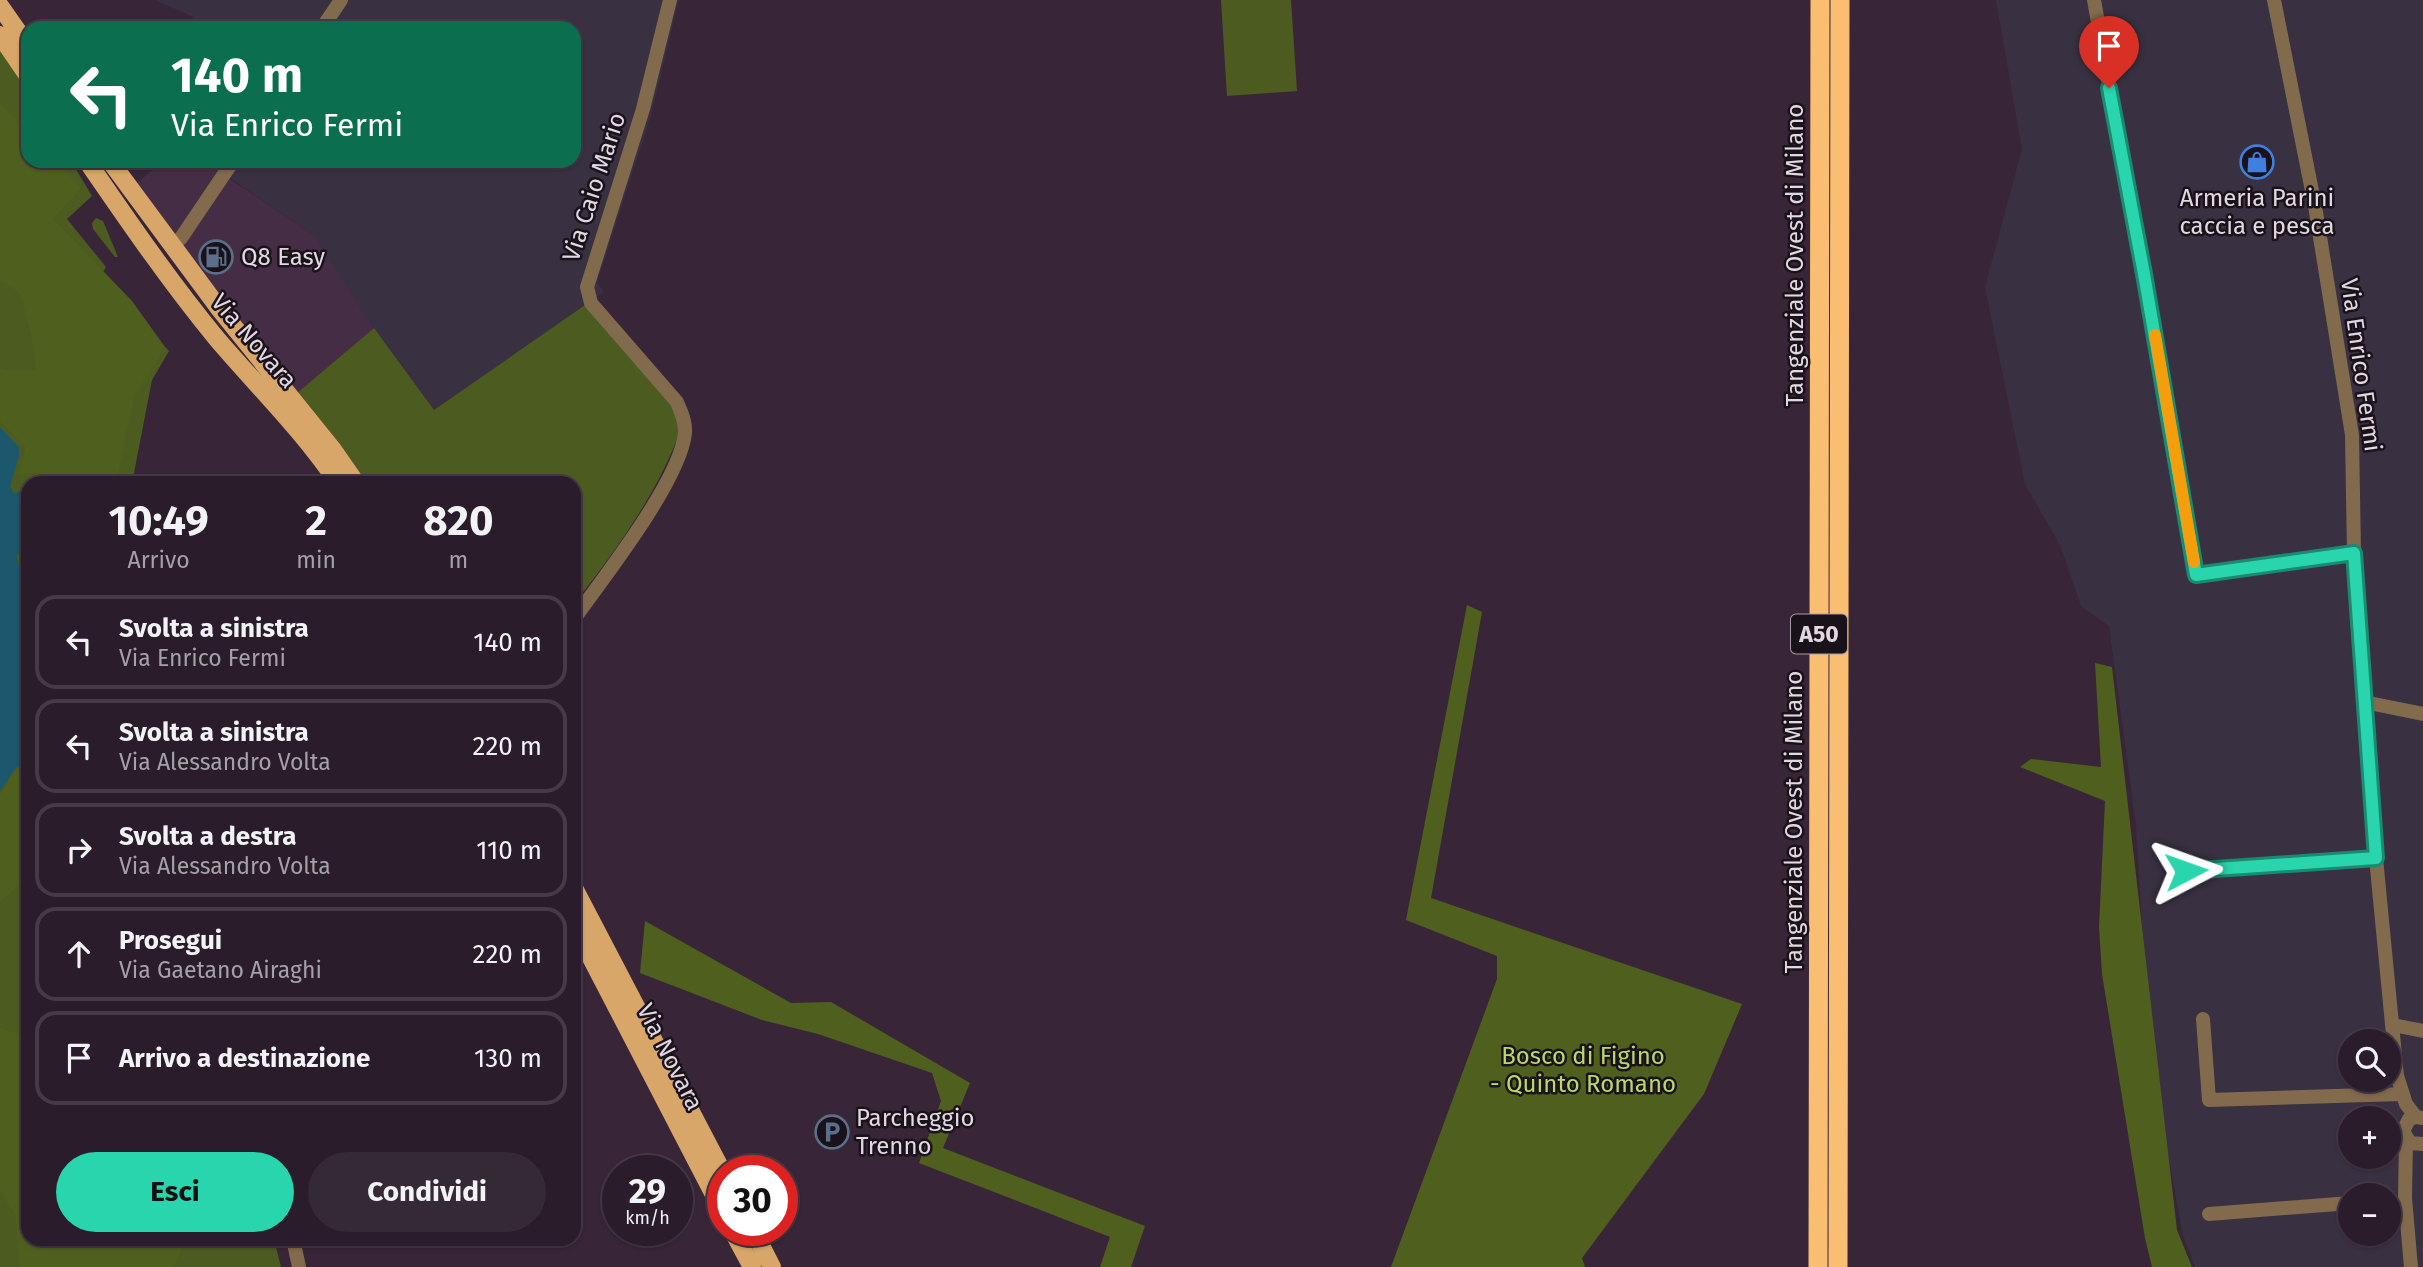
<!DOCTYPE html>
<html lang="it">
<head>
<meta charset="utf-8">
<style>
	:root { --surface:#2a1c2a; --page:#362936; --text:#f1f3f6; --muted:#a5a1a8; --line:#463a47; --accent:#28d5ad }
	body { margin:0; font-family:"Fira Sans",sans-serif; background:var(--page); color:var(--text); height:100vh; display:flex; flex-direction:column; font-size:26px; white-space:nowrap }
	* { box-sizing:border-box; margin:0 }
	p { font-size:23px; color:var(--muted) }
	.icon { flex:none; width:38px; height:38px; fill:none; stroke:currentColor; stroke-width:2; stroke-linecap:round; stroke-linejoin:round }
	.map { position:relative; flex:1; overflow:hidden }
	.drawer { position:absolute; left:21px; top:476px; width:560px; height:770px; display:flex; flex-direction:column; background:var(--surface); border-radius:21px; box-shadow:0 2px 5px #0004,0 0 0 2px var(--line) }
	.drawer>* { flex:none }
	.guide { position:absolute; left:21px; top:21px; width:560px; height:147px; border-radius:21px; box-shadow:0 2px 5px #0004,0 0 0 2px var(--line); background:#0b6e4f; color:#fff; overflow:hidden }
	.controls { position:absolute; left:2338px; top:1029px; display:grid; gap:14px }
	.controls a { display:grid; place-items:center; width:63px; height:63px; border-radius:50%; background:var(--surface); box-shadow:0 2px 5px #0004,0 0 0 2px var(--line); font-size:35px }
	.speed { position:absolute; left:602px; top:1155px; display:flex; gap:14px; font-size:35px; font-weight:700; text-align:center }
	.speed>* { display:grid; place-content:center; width:91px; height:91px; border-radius:50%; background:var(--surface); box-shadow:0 2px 5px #0004,0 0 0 2px var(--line); line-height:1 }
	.speed small { font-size:18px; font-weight:400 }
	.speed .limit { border:10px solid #d22; background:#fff; color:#111 }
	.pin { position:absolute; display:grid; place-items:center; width:60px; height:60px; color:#fff; margin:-72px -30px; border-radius:50% 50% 50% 0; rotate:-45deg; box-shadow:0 0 7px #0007 }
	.pin .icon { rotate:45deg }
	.me { position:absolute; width:77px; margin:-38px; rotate:86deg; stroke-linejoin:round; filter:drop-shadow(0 0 5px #0008) }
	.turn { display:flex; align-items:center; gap:24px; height:147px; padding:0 35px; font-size:32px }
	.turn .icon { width:91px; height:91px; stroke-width:2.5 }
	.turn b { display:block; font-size:49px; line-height:60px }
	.eta { display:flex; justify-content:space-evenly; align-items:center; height:119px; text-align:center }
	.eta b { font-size:42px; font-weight:700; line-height:49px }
	.cta { display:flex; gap:14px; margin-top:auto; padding:14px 35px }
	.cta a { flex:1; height:80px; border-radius:42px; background:var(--accent); color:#111; font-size:28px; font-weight:700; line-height:80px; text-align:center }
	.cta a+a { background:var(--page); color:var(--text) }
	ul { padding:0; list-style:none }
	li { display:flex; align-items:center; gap:21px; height:94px; margin:0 14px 10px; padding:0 21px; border:4px solid var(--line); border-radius:21px }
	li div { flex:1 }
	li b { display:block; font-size:26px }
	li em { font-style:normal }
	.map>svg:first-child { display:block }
	.built { fill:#452e45 }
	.industrial { fill:#393141; fill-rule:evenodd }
	.green { fill:#4c5c21 }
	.forest { fill:#4f601e }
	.water { fill:#1b586d }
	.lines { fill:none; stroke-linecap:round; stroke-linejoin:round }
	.minor { stroke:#826a4d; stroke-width:14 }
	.major { stroke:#d7a668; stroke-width:18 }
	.highway { stroke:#f9be72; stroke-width:19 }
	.route-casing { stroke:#1a8a70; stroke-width:18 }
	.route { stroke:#28d5ad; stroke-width:12 }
	.slow { stroke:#f59e0b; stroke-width:12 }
	.labels { text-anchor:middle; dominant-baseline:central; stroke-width:5; stroke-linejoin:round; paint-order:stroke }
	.shield { fill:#1a121a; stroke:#a69ca6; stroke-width:2 }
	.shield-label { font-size:23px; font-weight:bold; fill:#e2d7e2 }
	.street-label { font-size:24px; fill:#e2d7e2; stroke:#1a121a }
	.poi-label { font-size:24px; fill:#e2d7e2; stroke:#1a121a; text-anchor:start }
	.park-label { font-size:24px; fill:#b9d967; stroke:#1a121a }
</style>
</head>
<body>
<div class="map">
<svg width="2423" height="1267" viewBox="0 0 2423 1267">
	<rect width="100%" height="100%" fill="#382638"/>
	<!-- built -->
	<path class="built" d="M163,161H224L218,171L315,236L374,328L296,394L221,300L136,184Z"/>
	<!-- industrial -->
	<path class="industrial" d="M155,0H679L651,115L597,283L604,292L434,410L361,310L315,236L218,170L224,161H574V28H181L194,17Z
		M1996,0H2423V1267H2195L2182,1232L2149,1045L2136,824L2109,626L2081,606L2061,547L2025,484L1985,287L2022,149ZM2350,1041H2389V1080H2350ZM2350,1118H2389V1157H2350ZM2350,1195H2389V1234H2350Z"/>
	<!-- green -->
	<path class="green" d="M1221,0H1291L1297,91L1227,96Z
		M0,43L28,90V161H71L92,196L67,219L106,267L87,299L141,322L169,351L152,380L132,483H28V1239H274L281,1267H0Z
		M96,218L103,221L118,257H115L93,229L92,223Z
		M588,303L676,409L682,426C659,492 616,550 574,604V483H365L296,394L374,328L434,410Z"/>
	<!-- forest -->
	<path class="forest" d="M0,103L28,133V161H55L81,188L53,219L132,301L165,347L134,397L116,483H38L35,473L18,474L26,448L0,421V366L3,369L36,370L32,337L20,293L0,279Z
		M28,541V593L21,557Z
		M1467,605L1482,612L1431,898L1742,1004L1704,1094L1582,1258L1585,1267H1391L1497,979V956L1406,920Z
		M2095,663L2112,667L2177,1230L2192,1267H2152L2145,1238L2102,974L2099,927L2105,801L2020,767L2031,759L2101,767Z
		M22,768L28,771V877L0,902V795L14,772Z
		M645,921L791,1003L831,1002L970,1083L943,1148L1145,1226L1131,1267H1100L1110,1237L919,1163L941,1101L932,1073L818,1034L762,1020L640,973Z
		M0,1028L28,1037V1239H185L174,1267H19L16,1216L0,1191Z"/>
	<!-- water -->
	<path class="water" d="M0,427L19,447V456L10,487L14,493L28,490V528L17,557L24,593L28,597V766L23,765L16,768L0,791Z"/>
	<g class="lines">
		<!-- minor -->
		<path class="minor" d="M2094,0L2196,575L2354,553
			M2274,0L2315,206L2352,435L2354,553L2376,858L2397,1076L2406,1104L2416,1117
			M322,28L341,0
			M172,246L181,238L233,161
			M574,619C604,577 680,481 685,433C686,422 681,412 677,402L591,303L587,287L643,109L670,0
			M2364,702L2423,714
			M2186,871L2376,858
			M2203,1019L2209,1100L2402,1094
			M2393,1025L2423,1031
			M2423,1118L2416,1117L2409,1119L2403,1131L2410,1143L2423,1144
			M2406,1140L2405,1198L2411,1267
			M2209,1214L2350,1203
			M293,1239L299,1267"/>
		<!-- major -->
		<path class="major" d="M0,6L28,46
			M0,35L28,76
			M87,161C129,222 170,282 217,339C258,387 303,431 338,483
			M110,161L218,307L333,450L356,483
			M574,888L723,1173
			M574,925L723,1212
			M732,1230L752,1267
			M753,1230L772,1267"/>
		<!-- highway -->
		<path class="highway" d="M1818,1267L1820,0
			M1838,1267L1840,0"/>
	</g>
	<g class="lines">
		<defs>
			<path id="route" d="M2109,88L2144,274L2196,575L2354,553L2376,858L2186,871"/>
		</defs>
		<!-- route casing -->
		<use href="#route" class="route-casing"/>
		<!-- route -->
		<use href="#route" class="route"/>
		<!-- slow -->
		<path class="slow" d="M2155,335L2194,562"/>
	</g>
	<!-- icons -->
	<defs>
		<symbol id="shop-ring" viewBox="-11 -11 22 22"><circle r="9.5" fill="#1a121a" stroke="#3f7fe0" stroke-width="1.5"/><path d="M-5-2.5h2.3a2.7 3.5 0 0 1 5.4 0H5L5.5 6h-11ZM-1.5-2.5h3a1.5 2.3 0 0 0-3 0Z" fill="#3f7fe0"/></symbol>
		<symbol id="fuel-ring" viewBox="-11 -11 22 22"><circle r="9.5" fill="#1a121a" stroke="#5c6f8a" stroke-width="1.5"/><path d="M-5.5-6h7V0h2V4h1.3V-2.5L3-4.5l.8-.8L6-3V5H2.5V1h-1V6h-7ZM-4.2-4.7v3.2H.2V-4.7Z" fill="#5c6f8a"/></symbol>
		<symbol id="parking-ring" viewBox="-11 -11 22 22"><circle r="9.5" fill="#1a121a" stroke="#5c6f8a" stroke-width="1.5"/><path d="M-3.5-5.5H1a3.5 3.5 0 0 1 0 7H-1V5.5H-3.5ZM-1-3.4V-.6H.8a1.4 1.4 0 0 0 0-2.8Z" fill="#5c6f8a"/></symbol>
	</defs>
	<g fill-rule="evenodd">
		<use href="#shop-ring" x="2238" y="143" width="38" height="38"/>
		<use href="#fuel-ring" x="197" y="238" width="38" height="38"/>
		<use href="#parking-ring" x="813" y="1113" width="38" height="38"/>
	</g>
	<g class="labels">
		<!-- shield labels -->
		<rect class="shield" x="1791" y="614.5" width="56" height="39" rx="5"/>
		<g class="shield-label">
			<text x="1819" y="634">A50</text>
		</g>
		<!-- street labels -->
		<g class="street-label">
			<text transform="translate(594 187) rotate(-72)">Via Caio Mario</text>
			<text transform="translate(1795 255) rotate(-90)">Tangenziale Ovest di Milano</text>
			<text transform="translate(254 341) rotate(49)">Via Novara</text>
			<text transform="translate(2361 365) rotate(82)">Via Enrico Fermi</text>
			<text transform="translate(1794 822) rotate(-90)">Tangenziale Ovest di Milano</text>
			<text transform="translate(670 1057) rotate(63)">Via Novara</text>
		</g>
		<!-- poi labels -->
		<g class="poi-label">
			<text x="2257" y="198" text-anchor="middle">Armeria Parini<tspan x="2257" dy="28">caccia e pesca</tspan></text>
			<text x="241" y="257">Q8 Easy</text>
			<text x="856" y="1118">Parcheggio<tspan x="856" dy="28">Trenno</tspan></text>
		</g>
		<!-- park labels -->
		<g class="park-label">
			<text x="1583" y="1056">Bosco di Figino<tspan x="1583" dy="28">- Quinto Romano</tspan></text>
		</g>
	</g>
</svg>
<div class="controls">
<a><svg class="icon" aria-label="search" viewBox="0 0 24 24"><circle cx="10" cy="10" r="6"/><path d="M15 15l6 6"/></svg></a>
<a>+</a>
<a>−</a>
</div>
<div class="speed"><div>29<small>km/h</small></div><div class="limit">30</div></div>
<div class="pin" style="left:2109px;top:88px;background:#d93025"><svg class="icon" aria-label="arrive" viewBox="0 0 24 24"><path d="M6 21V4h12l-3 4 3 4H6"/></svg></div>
<svg class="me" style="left:2186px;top:871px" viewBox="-20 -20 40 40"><path d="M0-17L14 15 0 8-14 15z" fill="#28d5ad" stroke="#fff" stroke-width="4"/></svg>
<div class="guide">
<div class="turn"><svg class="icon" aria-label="left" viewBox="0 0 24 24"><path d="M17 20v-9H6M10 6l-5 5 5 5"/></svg><div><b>140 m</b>Via Enrico Fermi</div></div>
</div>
<section class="drawer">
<div class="eta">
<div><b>10:49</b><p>Arrivo</p></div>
<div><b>2</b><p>min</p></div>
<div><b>820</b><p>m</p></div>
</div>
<ul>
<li><svg class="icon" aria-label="left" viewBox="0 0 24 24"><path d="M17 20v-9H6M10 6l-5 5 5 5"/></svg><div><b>Svolta a sinistra</b><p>Via Enrico Fermi</p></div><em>140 m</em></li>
<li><svg class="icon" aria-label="left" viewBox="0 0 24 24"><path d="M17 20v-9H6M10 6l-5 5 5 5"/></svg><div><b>Svolta a sinistra</b><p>Via Alessandro Volta</p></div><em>220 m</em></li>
<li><svg class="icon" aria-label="right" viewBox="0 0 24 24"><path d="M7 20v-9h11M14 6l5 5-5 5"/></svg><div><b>Svolta a destra</b><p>Via Alessandro Volta</p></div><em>110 m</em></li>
<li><svg class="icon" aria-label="ahead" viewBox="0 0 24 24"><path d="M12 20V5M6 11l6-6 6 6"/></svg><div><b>Prosegui</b><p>Via Gaetano Airaghi</p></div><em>220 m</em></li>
<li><svg class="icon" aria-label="arrive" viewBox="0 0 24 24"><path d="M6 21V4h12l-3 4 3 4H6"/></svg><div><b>Arrivo a destinazione</b></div><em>130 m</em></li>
</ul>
<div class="cta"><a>Esci</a><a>Condividi</a></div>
</section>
</div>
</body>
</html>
